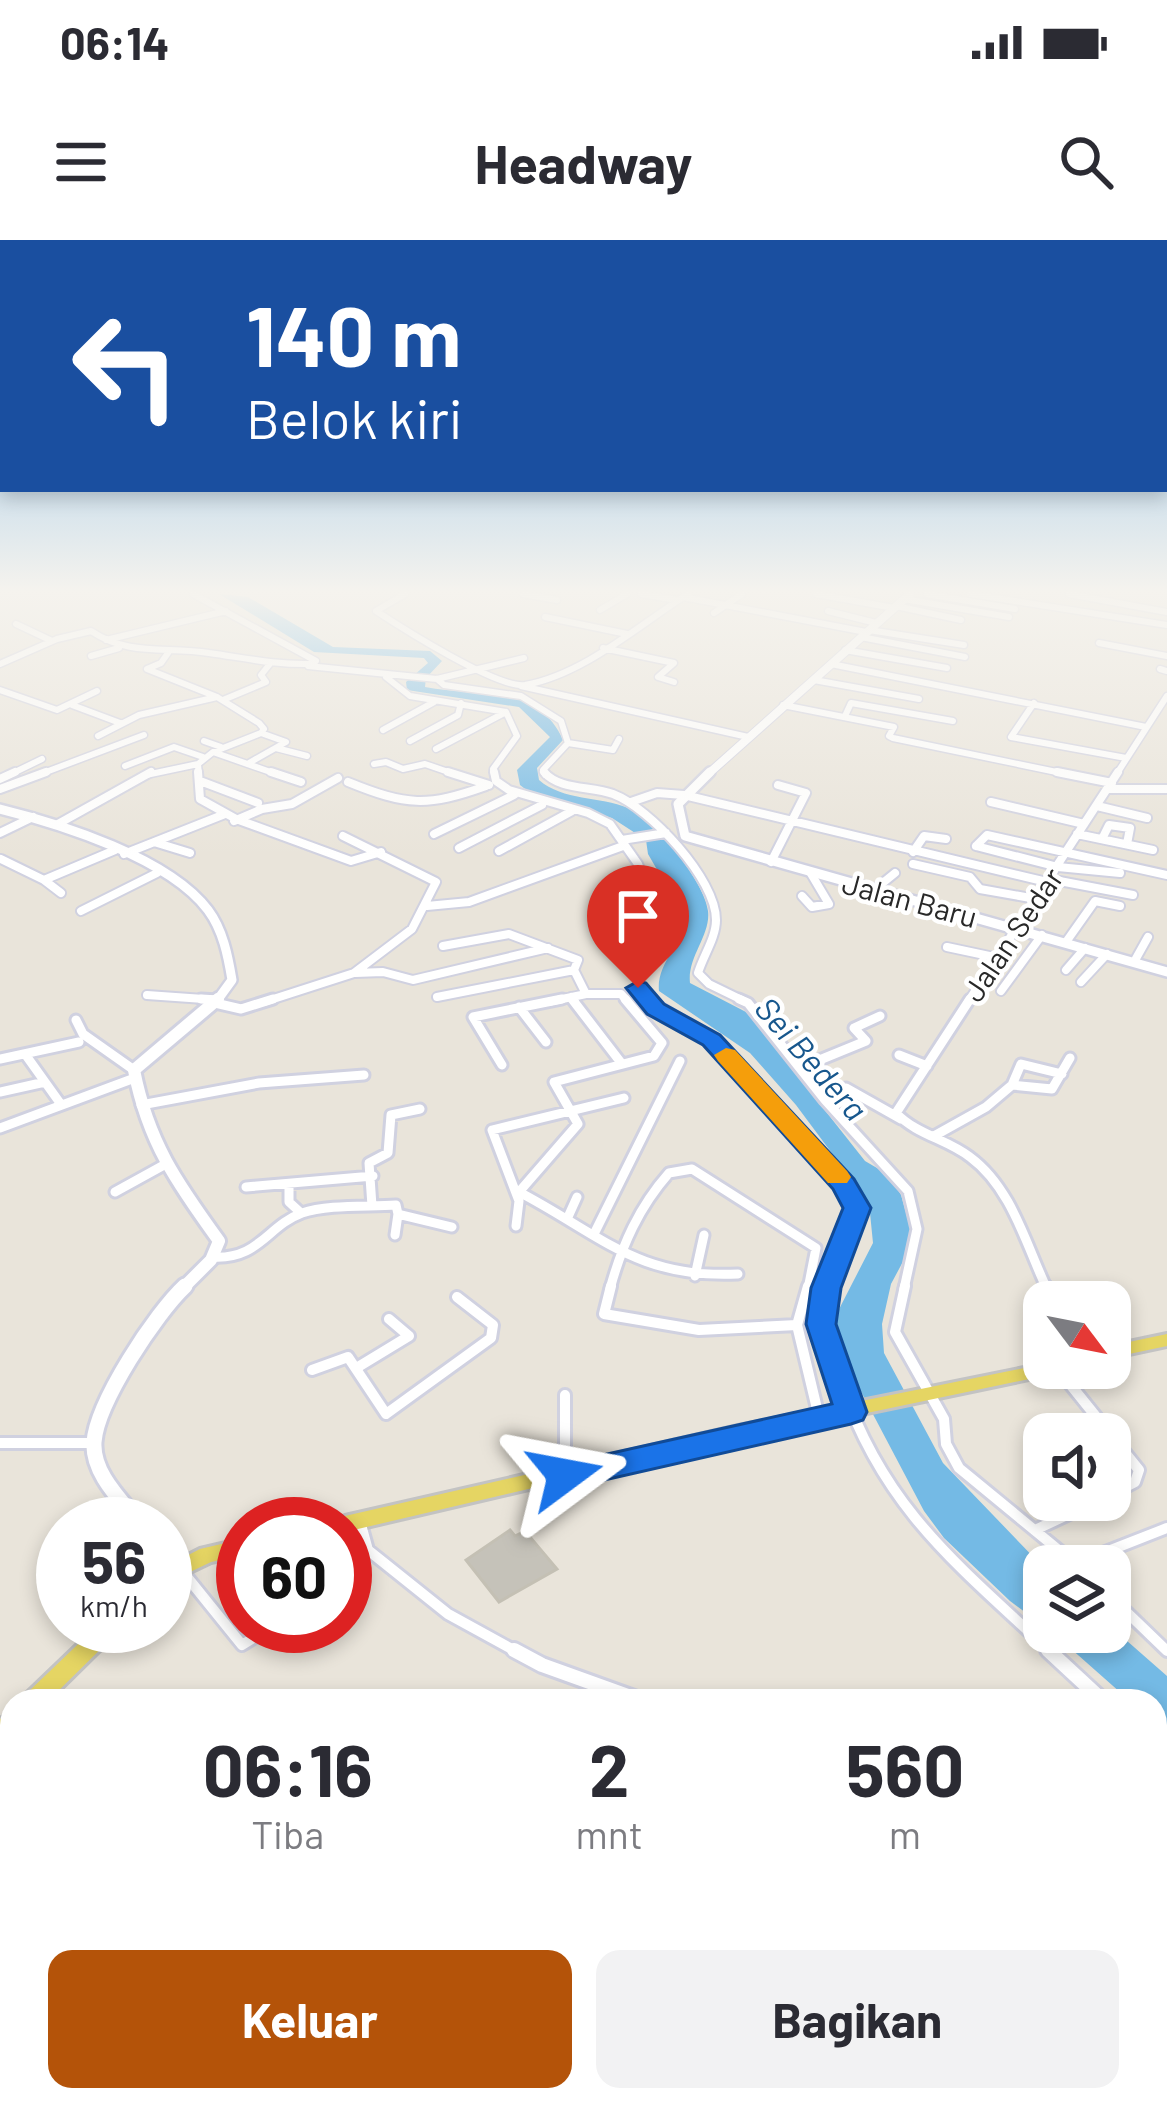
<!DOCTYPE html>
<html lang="id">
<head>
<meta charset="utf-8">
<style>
	:root { --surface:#fff; --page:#f2f2f3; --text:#2b2b33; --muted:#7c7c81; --accent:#b45309 }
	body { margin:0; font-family:Barlow,sans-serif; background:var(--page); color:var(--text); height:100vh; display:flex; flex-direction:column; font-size:45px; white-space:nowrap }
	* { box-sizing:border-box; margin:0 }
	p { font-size:39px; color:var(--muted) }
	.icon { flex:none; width:66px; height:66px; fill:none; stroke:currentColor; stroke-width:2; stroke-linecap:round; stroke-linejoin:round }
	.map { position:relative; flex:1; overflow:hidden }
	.drawer { position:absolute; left:0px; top:1449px; width:1167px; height:423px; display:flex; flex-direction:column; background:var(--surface); border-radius:36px 36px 0 0; box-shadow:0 6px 18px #0003 }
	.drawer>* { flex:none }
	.top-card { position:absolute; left:0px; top:0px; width:1167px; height:252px; box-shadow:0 6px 18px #0003; background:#1a4fa0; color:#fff; overflow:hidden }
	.needle { width:78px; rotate:122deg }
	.tools { position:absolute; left:1023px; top:1041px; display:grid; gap:24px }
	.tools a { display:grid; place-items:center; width:108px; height:108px; border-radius:24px; background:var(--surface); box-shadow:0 6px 18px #0003; font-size:60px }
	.speed { position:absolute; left:36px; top:1257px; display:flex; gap:24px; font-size:60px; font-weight:700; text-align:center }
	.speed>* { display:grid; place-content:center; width:156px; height:156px; border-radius:50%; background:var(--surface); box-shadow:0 6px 18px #0003; line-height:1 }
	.speed small { font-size:30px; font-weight:400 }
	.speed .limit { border:18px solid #d22; background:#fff; color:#111 }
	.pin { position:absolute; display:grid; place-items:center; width:102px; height:102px; color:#fff; margin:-123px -51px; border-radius:50% 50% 50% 0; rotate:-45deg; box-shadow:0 0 12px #0007 }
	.pin .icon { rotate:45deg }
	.me { position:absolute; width:132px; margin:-66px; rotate:77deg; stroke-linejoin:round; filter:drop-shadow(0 0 9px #0008) }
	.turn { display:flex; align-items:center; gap:42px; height:252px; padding:0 48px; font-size:54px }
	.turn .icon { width:156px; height:156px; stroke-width:2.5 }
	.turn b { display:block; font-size:84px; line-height:102px }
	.eta { display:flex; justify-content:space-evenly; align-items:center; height:204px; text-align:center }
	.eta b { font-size:72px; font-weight:700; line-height:84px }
	.cta { display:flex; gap:24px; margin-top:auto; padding:24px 48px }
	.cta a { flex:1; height:138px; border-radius:24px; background:var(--accent); color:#fff; font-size:48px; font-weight:700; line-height:138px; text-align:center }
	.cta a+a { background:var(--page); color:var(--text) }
	.status { display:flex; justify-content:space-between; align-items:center; height:84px; padding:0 60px; background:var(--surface); direction:ltr }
	.status svg { height:33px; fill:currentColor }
	header { display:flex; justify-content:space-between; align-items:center; height:156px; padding:0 48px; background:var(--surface); font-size:54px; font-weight:700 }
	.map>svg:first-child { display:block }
	.water { fill:#74bae5 }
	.building { fill:#c5c2b9; stroke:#c4c0b4; stroke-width:3 }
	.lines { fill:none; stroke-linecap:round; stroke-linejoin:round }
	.minor-far4-casing { stroke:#d0d1e0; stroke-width:9 }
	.minor-far3-casing { stroke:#d0d1e0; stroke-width:12 }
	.minor-far2-casing { stroke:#d0d1e0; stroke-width:15 }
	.minor-far1-casing { stroke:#d0d1e0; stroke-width:16 }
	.minor-casing { stroke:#d0d1e0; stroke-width:20 }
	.tertiary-far3-casing { stroke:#d0d1e0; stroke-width:10 }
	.tertiary-far2-casing { stroke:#d0d1e0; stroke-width:14 }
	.tertiary-far1-casing { stroke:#d0d1e0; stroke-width:18 }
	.tertiary-casing { stroke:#d0d1e0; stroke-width:21 }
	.primary-casing { stroke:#c3c3c3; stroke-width:6 }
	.minor-far4 { stroke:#fff; stroke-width:6 }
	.minor-far3 { stroke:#fff; stroke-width:8 }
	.minor-far2 { stroke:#fff; stroke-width:9 }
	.minor-far1 { stroke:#fff; stroke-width:10 }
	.minor { stroke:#fff; stroke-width:14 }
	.tertiary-far3 { stroke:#fff; stroke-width:8 }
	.tertiary-far2 { stroke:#fff; stroke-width:9 }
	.tertiary-far1 { stroke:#fff; stroke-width:12 }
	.tertiary { stroke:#fff; stroke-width:15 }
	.primary { fill:#e5d563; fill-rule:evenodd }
	.route { fill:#1a73e8; stroke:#114b97; stroke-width:3 }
	.slow { fill:#f59e0b }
	.labels { text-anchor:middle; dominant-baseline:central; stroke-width:9; stroke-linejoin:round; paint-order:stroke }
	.far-street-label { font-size:30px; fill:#282828; stroke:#fff }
	.far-water-label { font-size:33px; font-style:italic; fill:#17578d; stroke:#fff }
</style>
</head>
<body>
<div class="status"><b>06:14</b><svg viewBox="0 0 49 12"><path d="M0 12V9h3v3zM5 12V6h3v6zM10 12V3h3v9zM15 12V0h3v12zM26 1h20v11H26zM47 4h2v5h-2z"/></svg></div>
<header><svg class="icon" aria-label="menu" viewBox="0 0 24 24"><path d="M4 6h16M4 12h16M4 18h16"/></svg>Headway<svg class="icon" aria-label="search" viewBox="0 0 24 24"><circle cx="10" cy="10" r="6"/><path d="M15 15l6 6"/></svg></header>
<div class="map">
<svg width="1167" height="1871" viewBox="0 0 1167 1871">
	<rect width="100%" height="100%" fill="#e9e4da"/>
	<!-- water -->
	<path class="water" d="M219,354L248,357L333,407L430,411L442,421L426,438L425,447C475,457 538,443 563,500L537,528L539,540C563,561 600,556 628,568C654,579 705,642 708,671C711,695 687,717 690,743L746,772L811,843L812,854L865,921L889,935L901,955L914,1001L891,1044L882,1084L884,1113L943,1223L1044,1328V1386L1010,1361L944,1298L924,1271L847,1125L835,1077L873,1003L869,963L796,865L750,813L659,751C656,725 682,704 685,678L648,614L646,600L612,578L529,552L520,545L517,530L550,497L519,467L407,450L406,442L428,423L424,418L314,412Z
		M1110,1386L1167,1436V1496L1155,1485V1461H1130L1052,1392H1110Z"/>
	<!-- building -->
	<path class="building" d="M510,1290L515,1296L525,1291L557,1329L499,1362L466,1320Z"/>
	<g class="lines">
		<defs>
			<path id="minor-far4" d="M193,354L316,421
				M405,354L376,371C402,388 498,449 525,445C583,435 639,385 688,354
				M523,354L557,360
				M641,354L677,360
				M816,354L894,368
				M927,354L1015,369
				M970,354L1167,385
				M1069,354L1167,372
				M683,357L866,392
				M904,359L1009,377
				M896,366L961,380
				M600,370L627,354
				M828,371L876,383
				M714,373L742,354
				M545,377L627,394
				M16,384L52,401
				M869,390L964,405
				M861,397L965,417
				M106,400L226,371
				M1099,403L1167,416
				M603,408L674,423L658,437L674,442
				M845,410L947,428
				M168,413L161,423L147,429L217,457L259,483L264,489L261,493
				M91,416L119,408
				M0,424L57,399L91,391C130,417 166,406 209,413C245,418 275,425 312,424L308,426L437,439L524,418
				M831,424L1146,487
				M1160,429L1167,431
				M386,437L410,456L506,472L517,496L493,529L494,535
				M437,439L444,445L521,456L561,481L568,503L543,530L545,535
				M814,440L919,459
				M521,446L748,497
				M0,450L57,470L97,451
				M223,460L266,442L261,435L269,425
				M1034,463L1011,497L1126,518
				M72,465L120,483
				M783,465L894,487L889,496L893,498L1071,535
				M845,476L851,463L953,481
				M383,490L434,462
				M98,496L139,475L217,457
				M204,501L221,507
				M410,501L458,475L461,463
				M568,503L613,510L619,499
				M276,508L307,516
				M436,509L506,472
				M213,512L261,493L286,502L249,523
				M374,524L386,522L403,529L425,524L457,535
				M125,526L174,507L203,517
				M9,535L42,519
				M38,535L144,495
				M146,535L198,524
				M199,535L198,524L213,512L279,535
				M1116,535L1167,456"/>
			<path id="minor-far3" d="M198,532L200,559L236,579L351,621L381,612
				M271,532L301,542
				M448,532L489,545
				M494,532L496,541L509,550L588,573L610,584L638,624L662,681L637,729L643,757L651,762
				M544,532C559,550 590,546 613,554C650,568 716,639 716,680C716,698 703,716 698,733L709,744L746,762
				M1057,532L1112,543
				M0,539L15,532
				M200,541L258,563
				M348,542C407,566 427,567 486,546
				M0,549L46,532
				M1109,549H1167
				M631,562L657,553L684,555L1047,642
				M991,562L1084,584
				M1097,566L1147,578
				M234,581L262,569L292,564L338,538
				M58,584L151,532
				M0,593L33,577
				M434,594L514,555
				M1077,594L1153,610
				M1102,599L1109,585L1130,588L1127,604
				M622,600L666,593
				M154,602L190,613
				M976,606L987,595L1167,635
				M976,606L1058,627L1120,633
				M459,608L542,565
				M499,611L572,571
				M913,612L924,596L946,599
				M124,614L225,574
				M1,619L44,640L115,610
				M771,622L806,553L778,545
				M913,624L970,637L980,649L1036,659
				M1049,639L1133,655
				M44,640L61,653
				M874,650L895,633
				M802,656L812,667L829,664L810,632
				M427,666L469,662L623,606
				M81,671L157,633
				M1066,702L1095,661L1120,666
				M443,706L509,694L578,720L574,730L586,754
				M947,707L994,717
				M1134,722L1148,697
				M1066,730L1085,708
				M355,733L383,732L413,740L548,708
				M1081,742L1107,714
				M1001,751L1042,695
				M147,755L218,760
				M437,757L574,730
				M571,757L575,762
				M264,762L354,733L412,689L436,642L343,596
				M548,762L586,754H621L628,762
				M968,762L1118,532"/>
			<path id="minor-far2" d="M201,759L218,760
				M572,759L622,824
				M646,759L712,800L844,945L857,968L826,1049
				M739,759L748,763L825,860L908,951L917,989L904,1049
				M970,759L896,873C917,895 947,899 970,917C1012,948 1026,1005 1047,1049
				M215,763L241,769L273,759
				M519,767L546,802
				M76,780L83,794L134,830
				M25,814L60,863
				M899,815L927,826
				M0,819L79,802
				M502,825L473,777L562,759
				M800,828L866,801L854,788L880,776
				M1012,845L1021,824L1062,834
				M0,852L45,842
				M821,855L846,848L901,879
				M141,865L259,843L364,835
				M0,888L132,839
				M934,896L986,867L1012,845L1052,849L1070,818
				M289,945V962L301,973
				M246,947L373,936
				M115,952L164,925
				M519,952L578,884L554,842L654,816L662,803L625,759
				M519,952C601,995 638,1039 738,1034
				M372,966L369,923L388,913L391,875L420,869
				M568,977L577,957
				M516,986L519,961L492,890L624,858
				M594,994L680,821
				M395,995L398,974
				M212,1017C259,1020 267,986 302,973C328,964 368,967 396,965L398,974L452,987
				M695,1036L704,995
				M610,1049C622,1005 639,967 669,933L692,929L816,1008L808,1049"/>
			<path id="minor-far1" d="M611,1046L604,1074L699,1090L797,1085
				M827,1046C819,1087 829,1107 842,1145C884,1269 959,1326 1052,1413
				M905,1046L895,1092L944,1179L946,1204L959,1228L1078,1326
				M1046,1046L1054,1062
				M797,1085L819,1177
				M797,1085L808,1046
				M358,1127L409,1096L389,1079
				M1057,1128L1139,1230L1135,1242L1110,1255
				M312,1130L348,1117L386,1174L491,1098L493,1085L457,1057
				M565,1155V1234
				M0,1203H94
				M360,1281L368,1310L448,1374L519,1413
				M1035,1290L1099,1260
				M1075,1324L1167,1288
				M179,1327L242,1405L268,1389
				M1110,1356L1167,1411"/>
			<path id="minor" d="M514,1410L542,1425L642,1461
				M1048,1410L1103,1461
				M1155,1517L1167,1531
				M1155,1748L1167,1753
				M1091,1860L1105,1871
				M820,1871L832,1863"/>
			<path id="tertiary-far3" d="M707,535L910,354"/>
			<path id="tertiary-far2" d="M710,532L678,564L685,596L1167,732
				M0,569C61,584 169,618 208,670C223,690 228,716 232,740L216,762"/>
			<path id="tertiary-far1" d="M182,1049L211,1020L219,1001C177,943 148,902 134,830L218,759"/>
			<path id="tertiary" d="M140,1284C122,1261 92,1234 94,1202C97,1162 156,1073 185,1046
				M165,1311L179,1327"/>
			<path id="primary" d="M1167,1094V1106L1110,1118V1106Z
				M1044,1124V1128H1062L1059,1132L1053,1134L738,1200L345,1292V1284H335L338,1279L345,1276L738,1186Z
				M243,1299V1315L211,1322L165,1344V1327L200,1309Z
				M97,1386H121L118,1392L48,1461H23L26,1454Z
				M12,1472V1496L0,1503V1479Z"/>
		</defs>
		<!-- minor-far4 casing -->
		<use href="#minor-far4" class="minor-far4-casing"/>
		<!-- minor-far3 casing -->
		<use href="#minor-far3" class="minor-far3-casing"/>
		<!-- minor-far2 casing -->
		<use href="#minor-far2" class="minor-far2-casing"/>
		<!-- minor-far1 casing -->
		<use href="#minor-far1" class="minor-far1-casing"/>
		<!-- minor casing -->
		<use href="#minor" class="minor-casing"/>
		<!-- tertiary-far3 casing -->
		<use href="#tertiary-far3" class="tertiary-far3-casing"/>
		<!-- tertiary-far2 casing -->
		<use href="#tertiary-far2" class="tertiary-far2-casing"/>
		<!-- tertiary-far1 casing -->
		<use href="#tertiary-far1" class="tertiary-far1-casing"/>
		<!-- tertiary casing -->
		<use href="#tertiary" class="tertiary-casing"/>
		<!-- primary casing -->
		<use href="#primary" class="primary-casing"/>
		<!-- minor-far4 -->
		<use href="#minor-far4" class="minor-far4"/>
		<!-- minor-far3 -->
		<use href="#minor-far3" class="minor-far3"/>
		<!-- minor-far2 -->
		<use href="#minor-far2" class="minor-far2"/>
		<!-- minor-far1 -->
		<use href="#minor-far1" class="minor-far1"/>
		<!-- minor -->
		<use href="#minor" class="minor"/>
		<!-- tertiary-far3 -->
		<use href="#tertiary-far3" class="tertiary-far3"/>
		<!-- tertiary-far2 -->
		<use href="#tertiary-far2" class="tertiary-far2"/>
		<!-- tertiary-far1 -->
		<use href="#tertiary-far1" class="tertiary-far1"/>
		<!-- tertiary -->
		<use href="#tertiary" class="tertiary"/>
		<!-- primary -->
		<use href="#primary" class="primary"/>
	</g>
	<!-- sky -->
	<linearGradient id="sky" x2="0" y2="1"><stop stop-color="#79b6e7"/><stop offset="0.57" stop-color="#f5f3ee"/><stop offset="1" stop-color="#f5f3ee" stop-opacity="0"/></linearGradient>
	<rect width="1167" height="616" fill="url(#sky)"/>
	<!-- route -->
	<path class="route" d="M638,741L646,743L664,764L720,795L854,939L871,968L841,1048L836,1084L867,1172L863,1180L851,1184L565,1249L553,1245L548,1235L553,1226L832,1164L806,1084L811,1048L843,968L833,949L703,805L647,774L626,748Z"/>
	<!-- slow -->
	<path class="slow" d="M726,808L735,810L847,931L851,937L847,943H828L718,821L714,815Z"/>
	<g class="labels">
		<!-- far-street labels -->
		<g class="far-street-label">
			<text transform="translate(910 659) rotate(15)">Jalan Baru</text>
			<text transform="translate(1012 694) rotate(-56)">Jalan Sedar</text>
		</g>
		<!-- far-water labels -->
		<g class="far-water-label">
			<text transform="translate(812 818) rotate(49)">Sei Bedera</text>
		</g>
	</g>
</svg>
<div class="tools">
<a><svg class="needle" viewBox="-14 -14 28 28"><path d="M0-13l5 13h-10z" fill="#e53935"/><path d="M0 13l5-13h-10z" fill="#7c7c81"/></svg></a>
<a><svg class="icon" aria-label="sound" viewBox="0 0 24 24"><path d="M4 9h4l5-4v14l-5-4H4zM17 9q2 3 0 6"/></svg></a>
<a><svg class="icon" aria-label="layers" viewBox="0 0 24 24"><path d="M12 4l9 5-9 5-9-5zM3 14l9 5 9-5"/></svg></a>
</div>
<div class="speed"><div>56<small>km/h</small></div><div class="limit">60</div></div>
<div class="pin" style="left:638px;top:748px;background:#d93025"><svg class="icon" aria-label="arrive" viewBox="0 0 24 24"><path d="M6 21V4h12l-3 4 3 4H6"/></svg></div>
<svg class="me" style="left:565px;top:1235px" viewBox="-20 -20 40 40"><path d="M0-17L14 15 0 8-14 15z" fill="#1a73e8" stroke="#fff" stroke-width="4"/></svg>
<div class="top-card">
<div class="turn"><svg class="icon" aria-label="left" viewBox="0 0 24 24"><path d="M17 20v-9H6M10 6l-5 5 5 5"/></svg><div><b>140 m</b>Belok kiri</div></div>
</div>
<section class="drawer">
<div class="eta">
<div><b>06:16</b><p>Tiba</p></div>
<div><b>2</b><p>mnt</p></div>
<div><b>560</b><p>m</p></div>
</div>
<div class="cta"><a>Keluar</a><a>Bagikan</a></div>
</section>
</div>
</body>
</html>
